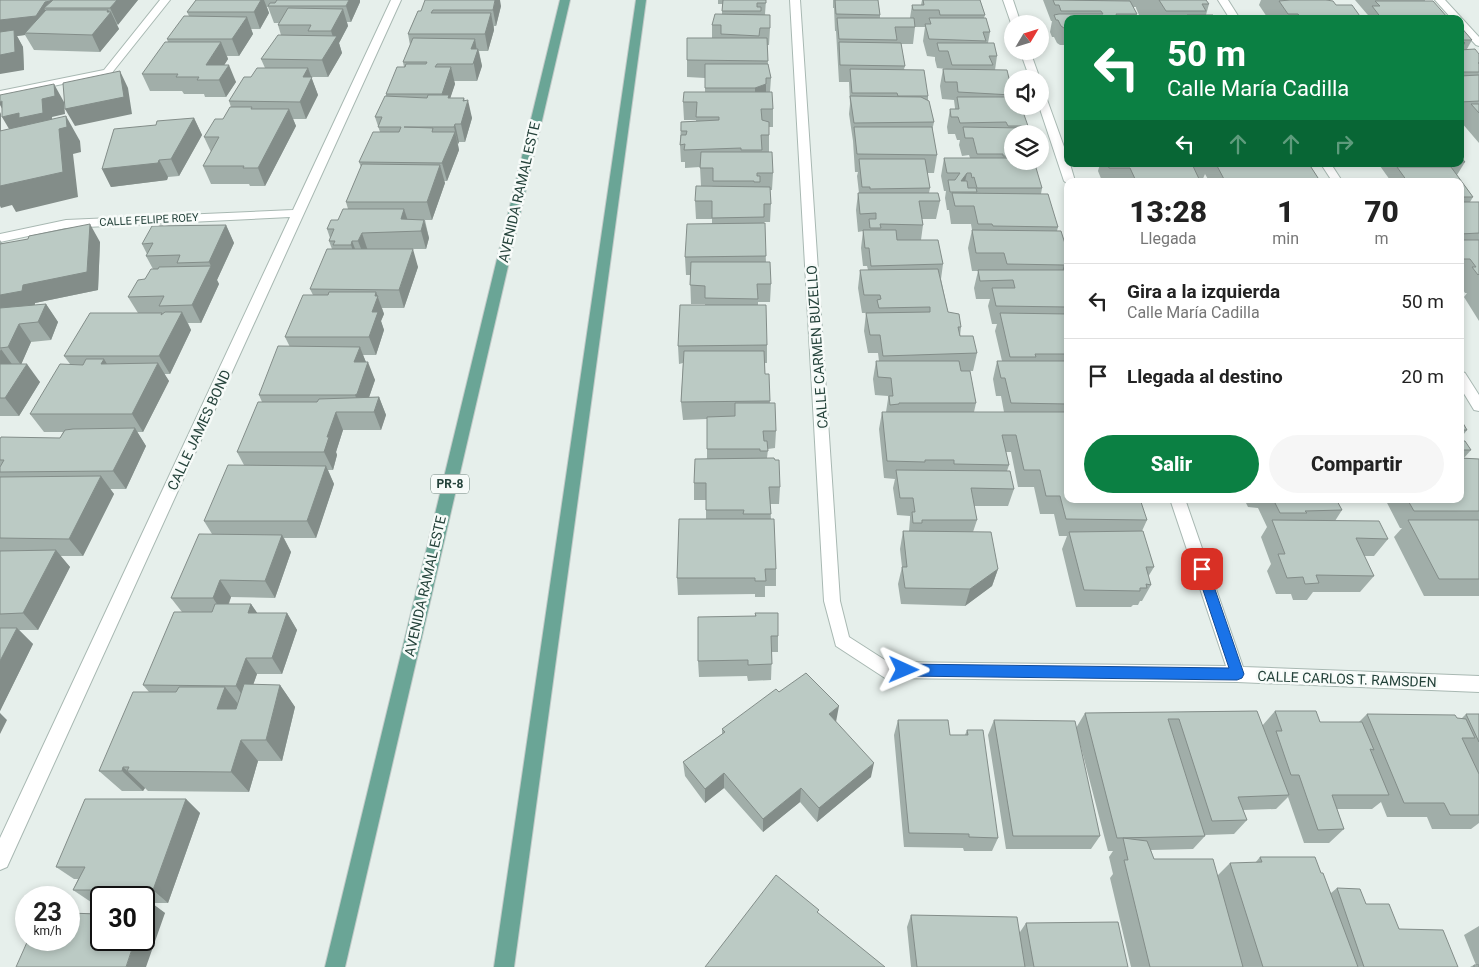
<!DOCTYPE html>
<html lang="es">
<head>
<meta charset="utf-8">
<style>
	:root { --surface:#fff; --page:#f6f6f6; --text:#222; --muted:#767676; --line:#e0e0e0; --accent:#0b8043 }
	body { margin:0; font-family:Roboto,sans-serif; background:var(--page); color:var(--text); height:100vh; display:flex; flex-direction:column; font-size:19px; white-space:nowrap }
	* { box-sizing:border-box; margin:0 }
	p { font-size:16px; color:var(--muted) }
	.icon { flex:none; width:28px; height:28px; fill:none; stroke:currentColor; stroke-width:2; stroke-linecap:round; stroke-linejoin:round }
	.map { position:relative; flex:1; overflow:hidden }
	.panel { position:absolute; left:1064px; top:178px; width:400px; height:325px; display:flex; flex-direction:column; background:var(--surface); border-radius:10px; box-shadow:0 2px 8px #0003 }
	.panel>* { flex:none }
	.banner { position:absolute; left:1064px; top:15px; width:400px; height:152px; border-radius:10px; box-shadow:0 2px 8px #0003; background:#0b8043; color:#fff; overflow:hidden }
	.needle { width:32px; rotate:52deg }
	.tools { position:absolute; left:1004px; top:15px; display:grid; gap:10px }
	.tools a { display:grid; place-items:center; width:45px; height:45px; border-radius:50%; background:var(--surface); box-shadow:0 2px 8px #0003; font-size:25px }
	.speed { position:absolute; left:15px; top:886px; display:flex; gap:10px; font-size:25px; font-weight:700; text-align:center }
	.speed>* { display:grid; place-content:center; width:65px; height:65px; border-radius:50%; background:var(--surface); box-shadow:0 2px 8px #0003; line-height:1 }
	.speed small { font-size:12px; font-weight:400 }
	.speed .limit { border:2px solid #111; border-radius:8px; background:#fff; color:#111 }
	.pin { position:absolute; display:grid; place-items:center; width:42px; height:42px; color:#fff; margin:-21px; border-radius:10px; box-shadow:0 2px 8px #0006 }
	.me { position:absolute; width:55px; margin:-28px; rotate:91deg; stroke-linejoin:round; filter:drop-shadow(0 0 4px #0008) }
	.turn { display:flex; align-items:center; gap:18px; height:105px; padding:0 20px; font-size:22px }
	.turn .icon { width:65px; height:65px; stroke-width:2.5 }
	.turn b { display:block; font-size:35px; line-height:42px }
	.lanes { display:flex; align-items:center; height:48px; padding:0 20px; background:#0003; justify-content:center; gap:25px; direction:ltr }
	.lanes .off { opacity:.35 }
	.eta { display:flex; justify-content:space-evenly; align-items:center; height:85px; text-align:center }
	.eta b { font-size:30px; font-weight:800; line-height:35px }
	.cta { display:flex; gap:10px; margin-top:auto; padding:10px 20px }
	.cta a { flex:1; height:58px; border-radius:30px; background:var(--accent); color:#fff; font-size:20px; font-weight:800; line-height:58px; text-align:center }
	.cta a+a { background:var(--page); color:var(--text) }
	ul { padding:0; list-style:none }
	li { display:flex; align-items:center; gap:15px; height:75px; padding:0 20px; border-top:1px solid var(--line) }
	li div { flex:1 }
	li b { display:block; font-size:19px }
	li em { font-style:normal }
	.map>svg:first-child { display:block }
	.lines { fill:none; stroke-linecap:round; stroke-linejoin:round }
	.street-casing { stroke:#a8b8b2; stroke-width:2 }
	.primary-casing { stroke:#c2cac8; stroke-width:2 }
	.street { fill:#fff; fill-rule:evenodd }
	.primary { fill:#6aa596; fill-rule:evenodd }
	.wall { fill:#a1aea9; fill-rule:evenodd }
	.shaded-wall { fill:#838d89 }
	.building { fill:#bbcac4; stroke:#838d89 }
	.route { fill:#1a73e8; stroke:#114b97 }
	.labels { text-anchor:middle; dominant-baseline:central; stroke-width:5; stroke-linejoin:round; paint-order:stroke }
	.far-street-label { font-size:11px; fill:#24423a; stroke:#f7fbf9 }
	.shield { fill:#f7fbf9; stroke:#637a73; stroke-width:1 }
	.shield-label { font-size:12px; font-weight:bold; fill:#24423a }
	.street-label { font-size:14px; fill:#24423a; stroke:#f7fbf9 }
</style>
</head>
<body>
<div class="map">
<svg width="1479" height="967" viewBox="0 0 1479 967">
	<rect width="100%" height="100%" fill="#e6efeb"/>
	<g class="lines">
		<defs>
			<path id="street" d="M160,0H170L111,74L0,97V91L104,70Z
				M391,0H401L7,867L0,870V838L290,217L66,228L0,242V234L66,220L293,210Z
				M790,0H800L840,601L849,637L888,662L1226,666L1170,499H1185L1243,667L1479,676V692L1237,682L885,678L836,646L824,601Z
				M1003,0H1013L1021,24H1012V26Z
				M1218,0H1228L1240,19H1230Z
				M1435,0H1445L1479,37V46L1476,45L1460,28V19H1452Z
				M1020,51H1030L1040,79H1030Z
				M1040,91L1045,94L1068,158V164H1070L1075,181H1068V184L1064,181L1039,106Z
				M1321,164H1331L1342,181H1332Z
				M1460,371L1465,373L1479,395V411L1474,410L1460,387Z"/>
			<path id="primary" d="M560,0H570L345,967H325Z
				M636,0H646L514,967H494Z"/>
		</defs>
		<!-- street casing -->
		<use href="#street" class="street-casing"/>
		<!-- primary casing -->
		<use href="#primary" class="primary-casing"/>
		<!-- street -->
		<use href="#street" class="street"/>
		<!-- primary -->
		<use href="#primary" class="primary"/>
	</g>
	<!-- wall -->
	<path class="wall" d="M0,0H138L117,25L119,29L100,52L34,50L25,35L17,36L23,47L24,70Z
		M196,0H360V2L351,22H347L348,26L339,43L342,53L328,77H311L318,95L306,119H293L296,126L265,186H250L249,184H211L203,166L211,152L204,137L223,119L231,107L229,101L251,77L265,68L261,59L281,35L278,25L279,23H274L268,7H267L269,13L260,29H251L253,34L239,56H227L228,59L224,65L236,82L226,97H205L204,94H184L182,91H150L142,74L168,42L167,39L189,16L187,12Z
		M718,0H766L765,14L770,28L769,45H767L768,65L771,78L770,92L773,109V127H769V152L773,173L772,190H770L771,204L770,222H764V223L766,262L771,284L770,302H758V305L767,345V363H765V374L770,403L776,431L775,448L768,449L767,458L780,487L779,504H770L771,519L776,569V586H765V597H755V594L678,595L677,578L706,519V500H694V483L707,458V419L683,420L681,402L683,363L679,364L678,346L705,305V304H691L690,275H686L685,257L712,223V219H696L695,201L713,186H701L700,167L685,168V162H681L680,145L681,122L696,121V120H684L683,102L705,92V78L687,77V60L712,38V25L722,14V4H718Z
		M833,0H878L880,15V18H910L912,5H921L922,0H980L985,15L984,18L990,32L988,43L997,56L995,70L1012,91V106L1028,126L1026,134H1012V161L1042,188L1041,194L1058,227L1057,231L1068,253V499L1147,520L1142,531L1154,567L1148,577L1151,585L1142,601H1140L1138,605H1133L1131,607H1076L1062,549L1067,536H1059L1054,514H1040L1034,487H1018L1011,452H1006L1009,465L1007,471L1014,489L1008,506H974L977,520L973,532L998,569L992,586L965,606L901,604L898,584L902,567L900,549L903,531H909L910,519V516L897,515L893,488L895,479L884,478L879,429L882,412H886L888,399V396L875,395L873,379L876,361H879L878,353H868L864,331L866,313H862L858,288L860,270H868L867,266H863L861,248L863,231L858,232L856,210L858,193H859L857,176L858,172H855L853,141L849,114L850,104L849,82H839L836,31H835L834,8H833ZM915,27H925L923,41L927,56L935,57V60L937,68L946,69H943L940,86L942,99L954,100L955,108V109H950L947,127L948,134H955L957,140H960L959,145L962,156L969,155L970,158H944L941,176L944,191H946L945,198L947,210H949L951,224H971L972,230L968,248L972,271H978L974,288L976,299H990L988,306L992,324H997L995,331L1002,361H997L993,379L996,396H1001L1004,412H974L976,403L961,371H973L977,353L960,336L961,327L948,312L941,279L943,264L921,240L923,225L922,219H936L940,201L929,193L930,188L927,173H934L937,155L932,131L934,122L928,100V96L904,69L905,66L901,44H913Z
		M1043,0H1206L1209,4L1206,15L1215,19H1155L1154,15H1139L1136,8V7H1133L1137,14L1136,19H1068V45H1060L1057,43L1054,37H1052L1050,32L1052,21H1051Z
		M1261,0H1326L1362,19H1273V17H1267L1259,5Z
		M1355,0H1425V1L1448,18V19H1367L1368,15L1367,14Z
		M501,6L496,26H494V30L488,51H479L482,66L477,81H454L455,84L450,98L465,100L472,118L465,142H459L458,144L459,150L447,181H444L445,183L432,220H425L429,238L426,249H408L418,267L404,308H382L384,314L381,321L384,330L376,355H363L366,362L375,380L369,397H379L386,415L381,430H343L336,452L337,455L333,470H328L334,484L316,538H284L291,552L275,598L231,597L229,604H251L257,613H287L297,630L282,674H257L253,685H280L295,707L282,761H258L249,792L148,791L145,788L143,791H122L99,771L149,692L143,685L182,612L171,598L212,534L204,521L244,465L237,452L262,402L259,395L290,347L285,337L313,295L310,289L332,249L329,241L330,238L327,229L338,220L348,209L346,202L361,167L359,162L380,132L375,117L386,96V94L404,67L403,62L410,45L408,34L418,11Z
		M1460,26L1472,40L1467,49L1479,54V143L1461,122L1463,119H1460Z
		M194,118L202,135L179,176L168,177L167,180L111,187L102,169L156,125Z
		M1460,156L1465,162L1457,175L1473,197L1470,202H1479V321L1464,297L1467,293H1465L1460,285L1462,283L1460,280V181H1389L1390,180L1380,166H1377L1375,164H1460Z
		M1100,164H1309L1320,181H1209L1205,174L1202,181H1102L1098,171Z
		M226,225L234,243L217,280L219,284L201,323H188L191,330L170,374H164L169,381L143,432H137L146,446L126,489H110L114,494L83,556H60L70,567L38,630H19L33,644L0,711V439L60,438L63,432H44L30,414L70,364L64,356L138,313L128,297L145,279L153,269L146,256L147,254L142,244Z
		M0,240L2,243L100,242L98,290L35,303V305L46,304L58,322L51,340L31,342L21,364L40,382L19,416H0Z
		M1460,418L1467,430L1460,439Z
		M1460,441L1471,450L1464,458L1479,459V596H1424L1394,537L1402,528H1400L1385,499H1460Z
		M1244,499H1336L1342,510L1335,521L1388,539L1374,556H1364L1374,576L1360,592H1313L1307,600H1293L1291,594H1276L1267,571L1271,564L1261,537L1267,527L1258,508L1248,507Z
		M755,613L778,636V652H772L771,680L748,681L747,676L699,677L698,661L755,616Z
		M779,692L836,722L871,777L817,822L800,802L763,832L724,788L705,803L685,776L683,762L722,734V729Z
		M1257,711L1262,726L1275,711L1320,722H1359L1367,714L1461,719L1466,714H1479V823L1471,829H1432L1427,817H1387L1381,802L1372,809H1337L1344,829L1329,843H1304L1288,797L1276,809L1243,810L1247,820L1234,834L1205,835V836L1193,849L1151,850L1154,859L1217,876L1230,863H1255L1260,857L1321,873L1331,893L1337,888L1366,904L1399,929L1458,967H1131L1110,878L1113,874L1109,857L1113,851H1108L1076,728L1085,713Z
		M898,720L950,735H965L967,730L998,838L992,851H964L963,848L904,847L894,735Z
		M994,720L1100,836L1091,849H1006L988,735Z
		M186,799L200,813L168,903H151L165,913L144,940V898H101V902H91L73,890L78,879H74L56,867Z
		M911,915L1020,932L1026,923L1128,967H911L907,927Z
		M1479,926V967H1470L1474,965H1476L1464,935Z"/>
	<!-- shaded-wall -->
	<path class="shaded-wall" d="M51,0H66L48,8L45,2Z
		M117,0H138L118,25L110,8Z
		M261,0H264L269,13L260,29L254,12Z
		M349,0H360V2L351,22L346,6Z
		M495,0H500L501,6L496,26L493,10Z
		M45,2L48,8H44L51,22L25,33V35L17,36L23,47L24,70L0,74V3Z
		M343,9L348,26L339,43L342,53L328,77L322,60L334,40L331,31Z
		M108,10L110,13L111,12L119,29L100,52L92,35Z
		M491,13L494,30L488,51L485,34Z
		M247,17L253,34L239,56L232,39Z
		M475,39L477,51L478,49L482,66L477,81L471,49Z
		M221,42L228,59L215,80L206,65Z
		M1465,43L1460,53V45Z
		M229,65L236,82L226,97L219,80Z
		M451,67L455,84L446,111L442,94Z
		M308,68L318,95L306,119L300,102L303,77Z
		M120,71L128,88L132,114L75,126L65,109Z
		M54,84L64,102L65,114L52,117L53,131L12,134L2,117L6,116L0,105V102L42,99Z
		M766,84V102L755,105V88Z
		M464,98L466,107L468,100L472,118L465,142L461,124L463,101Z
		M289,109L296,126L265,186L258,168Z
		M0,112L1,114V158H0Z
		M66,116L80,141L81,152L73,154L78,197L16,212L12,205L1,208L0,206V179L59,129Z
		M194,118L202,135L179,176L171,159Z
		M455,124L459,142L458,144L454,127Z
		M455,132L459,150L447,181L442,163Z
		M159,160L168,177L167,180L111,187L102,169Z
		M440,165L445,183L432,220L427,202Z
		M967,173L963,191L961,181Z
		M404,209L410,227L401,219Z
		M424,220L429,238L426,249L421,231Z
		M90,224L100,242L98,290L35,303L34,309L0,316V295L23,285Z
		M226,225L234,243L217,280L219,284L201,323L192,305L211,266L209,262Z
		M362,233L368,251L365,259L358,241Z
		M352,241L359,259L357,263L351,245Z
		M413,249L418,267L404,308L399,290Z
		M1068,263V271L1059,283L1064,265Z
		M376,292L384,314L381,321L384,330L376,355L369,337L372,312Z
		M46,304L58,322L51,340L38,322Z
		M182,312L191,330L170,374L159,356Z
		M19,324L31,342L21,365L8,347Z
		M360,347L367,365L354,362Z
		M1,349L14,367L0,375V351Z
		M104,359L115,377L101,364Z
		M368,362L375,380L364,412H362L355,395Z
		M158,363L169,381L143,432L132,414Z
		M27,364L40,382L19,416L5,398Z
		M379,397L386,415L381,430L374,412Z
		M336,412L343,430L336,452L337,455L333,470L324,452L327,437Z
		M135,428L146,446L126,489L113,471Z
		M326,466L334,484L316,538L307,521Z
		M101,476L114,494L83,556L69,539Z
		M282,535L291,552L275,598L265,581Z
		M56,550L70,567L38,630L23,613Z
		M998,569L992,586L965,606L970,589Z
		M220,580L231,597L224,615L213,598Z
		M251,604L262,620L248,613Z
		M287,613L297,630L282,674L272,658Z
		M17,628L33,644L0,711V661Z
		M246,658L257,674L247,702L236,686Z
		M280,685L295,707L282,761L266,740Z
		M225,687L242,709H217Z
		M839,706L836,722L826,729L829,714Z
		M0,713L7,720L0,734Z
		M241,740L258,761L249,792L231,772Z
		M874,763L871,777L817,822L819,808Z
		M123,767L145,788L143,791L122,771Z
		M724,773V788L705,803V789Z
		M801,788L800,802L763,832V819Z
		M186,799L200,813L168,903L153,890Z
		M149,901L165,913L146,967H126L135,940H144V916Z"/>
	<!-- building -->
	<path class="building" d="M0,0H51L50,1L45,2L36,16L0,20Z
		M53,0H117L110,8H44Z
		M196,0H261L254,12H187Z
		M277,0H349L346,6H268L270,3H275Z
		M425,0H495L493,10H433L431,13H491L485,34H408L418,11H421Z
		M723,0H766V3H757V7H761V11H722Z
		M835,0H878L880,15L836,14Z
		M923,0H980L985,15H940L939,10H913L912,5H924Z
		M1053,0L1130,1L1137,14H1116L1118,19H1068V28H1064L1061,26L1058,20H1056L1054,15L1059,14H1103L1101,11H1061L1059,5H1055Z
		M1159,0H1206L1209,4H1202L1206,11H1166Z
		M1290,0H1326L1333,1L1336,5H1352L1362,19H1302L1298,14H1288L1279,1Z
		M1375,1H1433L1448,18L1382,19L1372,6H1380Z
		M288,8L343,9L331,31H308L311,25H278Z
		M46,10H108L107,12H111L92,35L25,33Z
		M715,14L770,15V28H760L759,36L721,34V25H712Z
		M1187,15H1213L1215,19H1189Z
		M184,16L247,17L232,39H167Z
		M837,18H914L915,27H895L897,40L839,39Z
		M929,18H986L990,32H983L986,41L929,39L925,24H931Z
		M1460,26L1472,40H1462L1465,43L1460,45Z
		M14,30L15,52L0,55V32Z
		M278,35L337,36L322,60L261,59Z
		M413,38L475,39L471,49H478L473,64H437L435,67H451L442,94H386L397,67H405L406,64H426L427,62H403Z
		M687,38H767L768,61L687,60Z
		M165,42H221L206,65H229L219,80H197L199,77H176L178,74H142Z
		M839,42L901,43L905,66L840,65Z
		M937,43H994L997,56H989L993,65H952L948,51H939Z
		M1475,49L1479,54V63H1478H1479V72H1460V50Z
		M705,64H768L771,78H766V84L755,88H705Z
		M257,68H308L303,77H312L300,102L229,101L244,77H251Z
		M850,69L924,70L928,96H898L897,93H852Z
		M943,69L1007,70L1012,91V95L958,92L957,82H945Z
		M120,71L124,97L65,109L63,83Z
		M1479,75V101L1460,102V76Z
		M54,84L55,96L42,99L43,113L19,118V113L2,117V101L0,102V95Z
		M684,92H772L773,109H761L762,120L769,122V135H761L762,150H741V148L684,150L685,144L680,145L681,135H686L687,131H681V122L719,120V117H696L697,102H683Z
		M428,95H449L448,98H464L463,101L468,100L461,124H455L454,127H404L433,128L432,132H455L442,163L359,162L373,132H399L401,127H378L382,117H375L385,96L427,98Z
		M850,96L921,97L929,101L934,122L854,123Z
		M957,97H1012V106H1021L1028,126H1008L1006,122L960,123L958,117H951L950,109H959Z
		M1471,104H1479V113Z
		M230,107H252L251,109H289L258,168H243L244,166H203L219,137H204L215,119H223Z
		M66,116L67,127L59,129L63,172L0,186V131Z
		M194,118L171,159L159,160L158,163L102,169L114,129L156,125L157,121Z
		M854,127H932L937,155L857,154Z
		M963,127L1022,128L1024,134H1012V156H1003V154H977L973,138H965Z
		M701,152H772L773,173H757V176H760V182H754V181H713V168H700Z
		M1460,156L1465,162H1460Z
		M944,158H1012V161H1034L1042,188H977L974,177L972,178L971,173H967L961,181H967L968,188H976L977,192H950L948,180H955L960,173H947Z
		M859,159H925L930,188L870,189V187H862Z
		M362,164L440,165L427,202H346Z
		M1108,164H1192L1200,181H1136L1130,168H1109Z
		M1216,164H1309L1320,181H1225Z
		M1397,167H1451L1473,197H1460V181H1407Z
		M696,186L770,187L771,204H764V217L712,218V201H695Z
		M858,193H938L940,201H919L923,225L880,224L881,228H870L869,219H876V213L860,214Z
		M952,193L1048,194L1058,227L993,226L992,224H978L974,206H955Z
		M1460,202H1479V233L1460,234Z
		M343,209H404L401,219L424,220L421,231L362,233L358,241H352L351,245H333L335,241H329L334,229H327L331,220H338Z
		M765,223L766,256L685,257L687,224Z
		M90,224L87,272L23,285L22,291L0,295V244L28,239L29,236Z
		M226,225L209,262L177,263L180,255L146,256L153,243L142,244L152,226Z
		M863,230H896L897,240H938L943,264L871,266L869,248H865Z
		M972,230L1061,231L1068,253V263L1064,265L1007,264L1004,253H976Z
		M1460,240H1479V274L1478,275L1472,267H1476L1470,259H1460Z
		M327,249H413L399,290L310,289Z
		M691,262H770L771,284H757L758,299L705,298V286L690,285Z
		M211,266L192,305L159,306L164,296L128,297L138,280L145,279L151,269H158L159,267Z
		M938,269L948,312L959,314L961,327H958L960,336H973L977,353L883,356L880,335H870L866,313L930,312V307L879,308L877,300L881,299L880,295H864L860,270Z
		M978,270H1068V307L996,306L992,288H1015L1013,280L980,281Z
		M329,292H376L375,296H378L372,312H378L369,337H285L303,295H328Z
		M46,304L38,322L19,324L8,347L0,348V308Z
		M680,305H766L767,345L678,346Z
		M165,312H182L159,356H64L90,313H162L161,315Z
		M1000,313L1068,314V354H1035L1036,357H1010Z
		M278,346L360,347L354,362H368L357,394L355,395H259Z
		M684,351H764L765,374H769L770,401L681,402Z
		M86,359H104L101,364L158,363L132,414H30L60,364L83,365Z
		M876,361H959L961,371H970L976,403H899V404L890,405L889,396H893L891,378L878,377Z
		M997,361H1068V404L1011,403L1005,378H1001Z
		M0,364H27L5,398H0Z
		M379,397L374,412H336L327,437H329L324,452H237L258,402H317L319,399Z
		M735,403H775L776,431H763L764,441H767L768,451H760V449H707V417L735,416Z
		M882,412H1068V499H1140L1147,520L1066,519L1060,496H1046L1040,470H1024L1016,435H1002L1009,465L954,464V460H925V462L887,461Z
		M1460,418L1467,430H1460Z
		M135,428L113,471L0,472V467L4,460H0V439L1,437L60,438L65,430L73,429Z
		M1460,441H1465L1471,450H1460Z
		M774,458L775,460H779L780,487H769L771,514H743L744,510H706V483H694L695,459Z
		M1460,458L1479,459V511H1414L1407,499H1460Z
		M228,465L326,466L307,521H204Z
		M896,470L1010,471L1014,489L971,488L977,520H922V523H913L912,512H915L913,498H900Z
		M101,476L69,539L0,538V477Z
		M1273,499H1336L1342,510L1305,511L1307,513H1280Z
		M679,519H774L776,569H765L766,581H755V578H677Z
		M1272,520L1379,521L1388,539L1356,538L1374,576L1316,575L1319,583L1305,584L1303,577L1287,578L1278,554H1285Z
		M1408,520H1479V579H1439Z
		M903,531L991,532L998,569L970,589L905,588L902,567H907Z
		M1143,531L1154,567H1146L1151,585L1146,584L1147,588H1140V591L1084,590L1069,532Z
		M199,534L282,535L265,581L220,580L213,598H171Z
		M56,550L23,613L0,614V551Z
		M215,604H251L248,613H287L272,658H246L236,686L143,685L174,612H212Z
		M755,613H778V636H771L772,664L748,665V660L698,661V617L756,616Z
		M0,628H17L0,661Z
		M806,673L839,706L829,714L874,763L819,808L801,788L763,819L724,773L705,789L683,762L725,732L722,729L776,689L779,692Z
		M244,684L280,685L266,740H241L231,772L127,771L129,767H123L122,771H99L133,692H176L179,687H225L217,709H236Z
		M1257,711L1289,795L1238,797L1247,820L1212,821L1179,719H1168L1205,836L1117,838L1085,713Z
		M1275,711H1316L1320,722H1362L1374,750L1370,749L1389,795H1332L1344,829L1318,830L1299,775H1291L1276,731H1282Z
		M1367,714L1455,715L1457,718L1466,719L1475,738H1462L1479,774V815H1450L1444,803H1404Z
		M1466,714H1479V742Z
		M898,720H948L950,735H968L967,730H983L998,838L969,837V834L909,833Z
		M994,720L1075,721L1100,836H1013Z
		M85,799H186L153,890H73L85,867H56Z
		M1123,838L1147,841L1154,859H1213L1243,967H1150L1124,860H1128Z
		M1260,857H1315L1321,873H1323L1358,967H1263L1230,863L1262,862Z
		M776,875L819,910L817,912L885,967H705Z
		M1337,888L1360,889L1366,904H1389L1399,929L1443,930L1458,967H1364Z
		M144,901H149L144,916Z
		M101,906V940H135L126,967H16L28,940H69V913L98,914Z
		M911,915L1017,917L1025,967H917Z
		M1118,922L1128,967H1034L1026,923Z
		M1474,965H1479V967H1474Z"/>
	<!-- route -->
	<path class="route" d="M1202,564L1206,565L1208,569L1244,674L1242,678L1237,680L904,676L900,674L898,670L900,666L904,664L1229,668L1196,569L1197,565Z"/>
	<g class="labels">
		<!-- far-street labels -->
		<g class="far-street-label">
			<text transform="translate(149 220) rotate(-3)">CALLE FELIPE ROEY</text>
		</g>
		<!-- shield labels -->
		<rect class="shield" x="431" y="474.5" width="38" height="19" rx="4"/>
		<g class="shield-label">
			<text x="450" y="484">PR-8</text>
		</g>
		<!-- street labels -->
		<g class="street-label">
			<text transform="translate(519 192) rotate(-77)">AVENIDA RAMAL ESTE</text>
			<text transform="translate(817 347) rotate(-94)">CALLE CARMEN BUZELLO</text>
			<text transform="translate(199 430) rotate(-65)">CALLE JAMES BOND</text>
			<text transform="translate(425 586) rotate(-77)">AVENIDA RAMAL ESTE</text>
			<text transform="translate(1347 679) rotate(2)">CALLE CARLOS T. RAMSDEN</text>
		</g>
	</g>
</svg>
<div class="tools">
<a><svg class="needle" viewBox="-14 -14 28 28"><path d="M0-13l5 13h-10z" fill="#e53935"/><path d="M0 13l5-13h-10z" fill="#767676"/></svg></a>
<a><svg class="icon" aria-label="sound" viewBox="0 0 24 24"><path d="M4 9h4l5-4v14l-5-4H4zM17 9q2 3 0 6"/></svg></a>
<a><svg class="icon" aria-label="layers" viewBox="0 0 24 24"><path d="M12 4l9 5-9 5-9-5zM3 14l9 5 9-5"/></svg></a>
</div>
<div class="speed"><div>23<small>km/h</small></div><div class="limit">30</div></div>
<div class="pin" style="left:1202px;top:569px;background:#d93025"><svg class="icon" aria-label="arrive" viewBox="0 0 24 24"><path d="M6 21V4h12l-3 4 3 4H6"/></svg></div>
<svg class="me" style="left:904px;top:670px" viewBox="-20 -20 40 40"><path d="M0-17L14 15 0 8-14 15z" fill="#1a73e8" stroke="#fff" stroke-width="4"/></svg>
<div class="banner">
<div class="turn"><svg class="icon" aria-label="left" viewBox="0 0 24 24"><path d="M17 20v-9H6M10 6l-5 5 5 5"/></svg><div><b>50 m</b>Calle María Cadilla</div></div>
<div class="lanes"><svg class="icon" aria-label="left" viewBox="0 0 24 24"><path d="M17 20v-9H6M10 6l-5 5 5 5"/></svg><svg class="icon off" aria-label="ahead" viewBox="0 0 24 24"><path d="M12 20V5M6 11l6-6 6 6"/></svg><svg class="icon off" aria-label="ahead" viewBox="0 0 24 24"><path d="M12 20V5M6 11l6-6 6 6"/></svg><svg class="icon off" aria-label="right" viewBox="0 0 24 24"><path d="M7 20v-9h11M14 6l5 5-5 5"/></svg></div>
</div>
<section class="panel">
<div class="eta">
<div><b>13:28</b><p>Llegada</p></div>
<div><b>1</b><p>min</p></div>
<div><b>70</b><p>m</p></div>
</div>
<ul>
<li><svg class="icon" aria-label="left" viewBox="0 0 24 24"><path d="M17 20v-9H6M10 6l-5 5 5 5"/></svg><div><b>Gira a la izquierda</b><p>Calle María Cadilla</p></div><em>50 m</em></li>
<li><svg class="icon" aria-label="arrive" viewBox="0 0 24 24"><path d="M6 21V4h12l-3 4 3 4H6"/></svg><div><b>Llegada al destino</b></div><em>20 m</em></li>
</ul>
<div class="cta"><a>Salir</a><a>Compartir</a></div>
</section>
</div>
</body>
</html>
